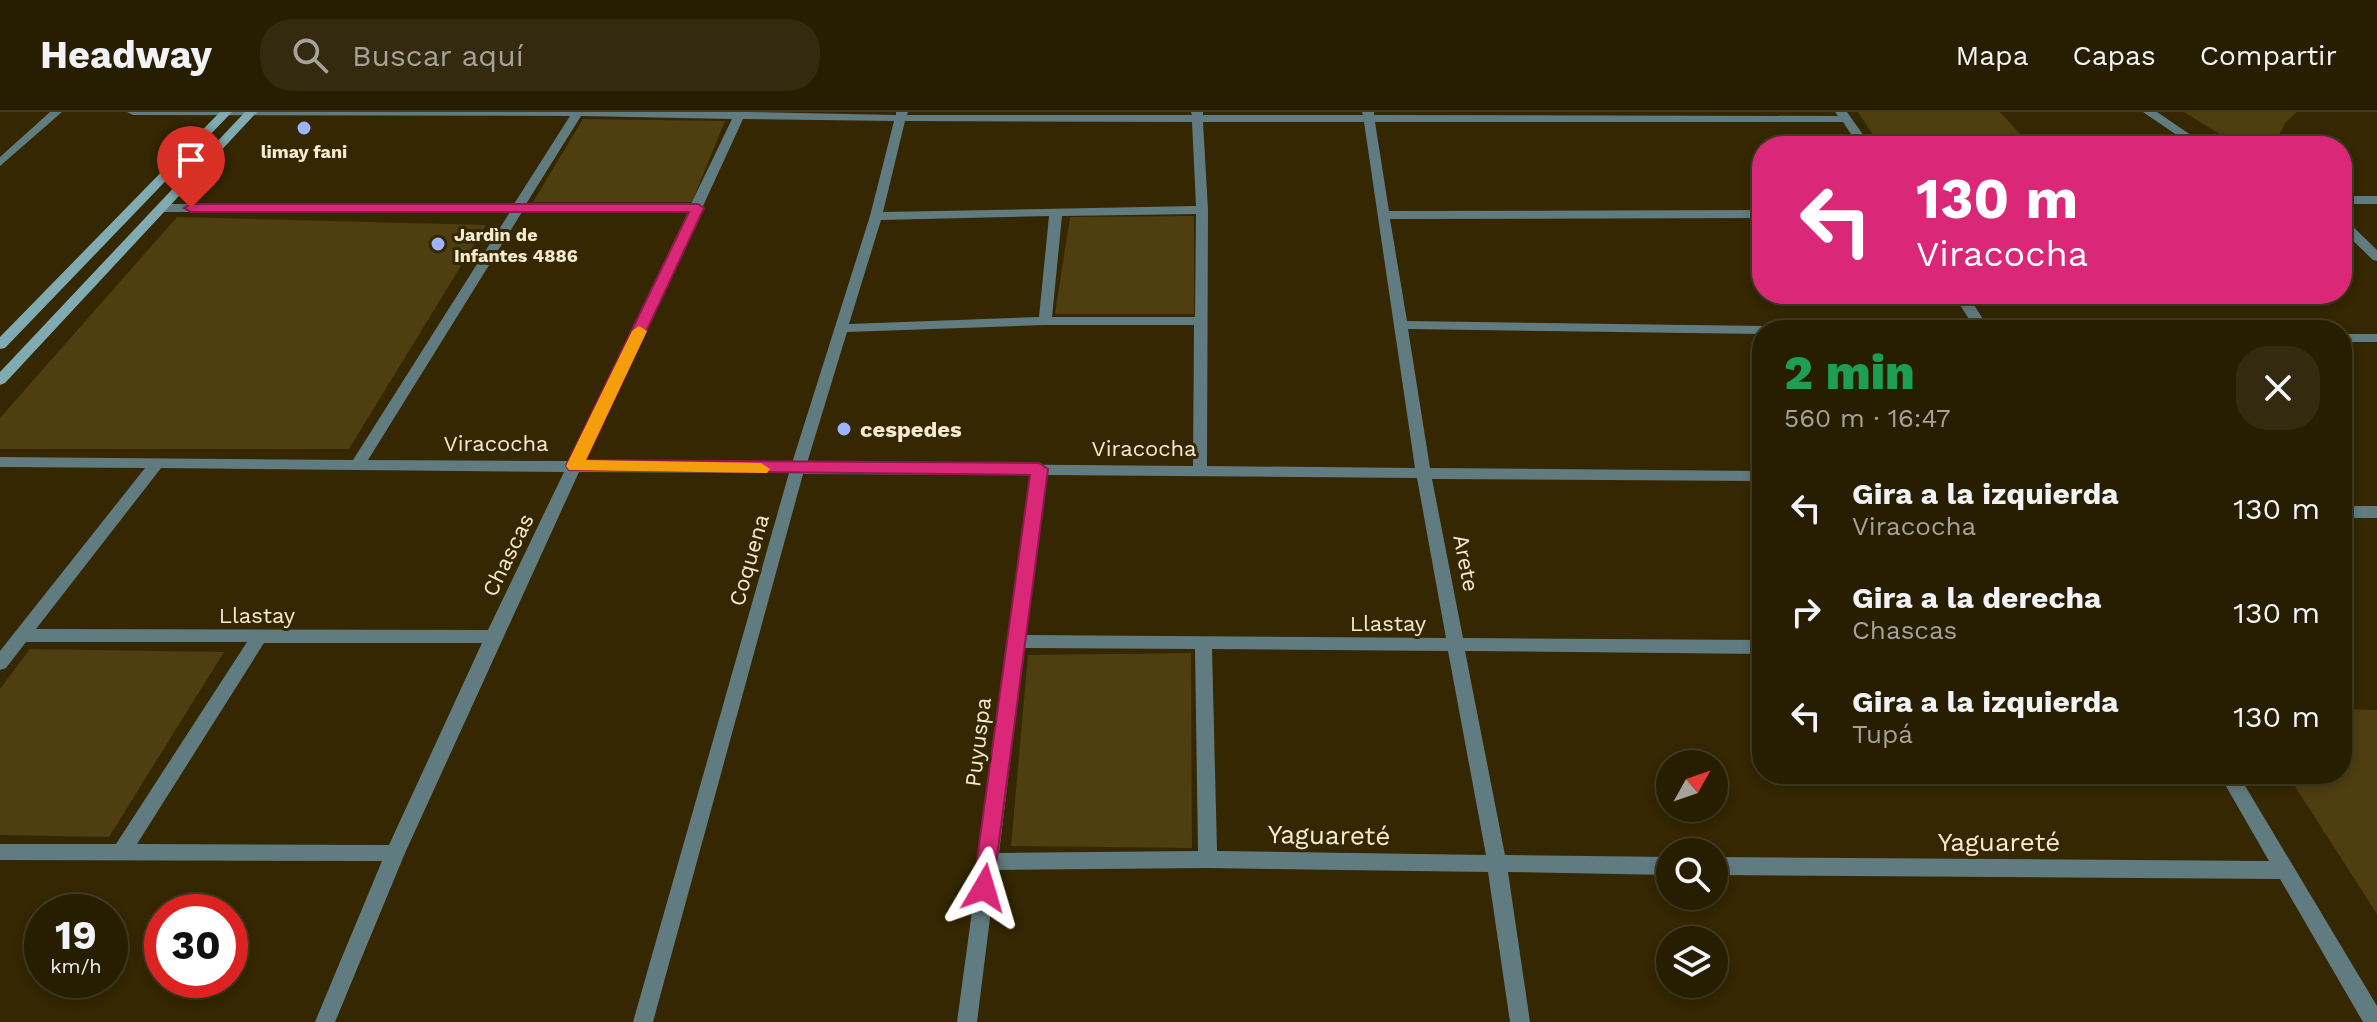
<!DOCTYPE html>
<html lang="es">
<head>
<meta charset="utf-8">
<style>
	:root { --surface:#271d01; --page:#332a10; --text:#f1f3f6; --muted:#a4a299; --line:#433b23 }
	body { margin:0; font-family:"Work Sans",sans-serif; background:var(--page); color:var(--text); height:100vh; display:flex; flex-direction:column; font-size:30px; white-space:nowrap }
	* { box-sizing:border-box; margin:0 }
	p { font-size:26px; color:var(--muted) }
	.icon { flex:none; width:44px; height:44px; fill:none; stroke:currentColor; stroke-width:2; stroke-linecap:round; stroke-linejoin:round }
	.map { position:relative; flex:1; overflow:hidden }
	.side { position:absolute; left:1752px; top:208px; width:600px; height:464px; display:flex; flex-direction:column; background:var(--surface); border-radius:32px; box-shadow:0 4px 12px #0003,0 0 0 2px var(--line) }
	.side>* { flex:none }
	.guide { position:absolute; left:1752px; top:24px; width:600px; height:168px; border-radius:32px; box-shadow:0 4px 12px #0003,0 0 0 2px var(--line); background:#db2777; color:#fff; overflow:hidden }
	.needle { width:52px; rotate:50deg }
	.buttons { position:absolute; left:1656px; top:638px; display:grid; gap:16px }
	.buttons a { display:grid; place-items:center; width:72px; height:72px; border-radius:50%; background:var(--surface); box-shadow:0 4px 12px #0003,0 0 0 2px var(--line); font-size:40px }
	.speed { position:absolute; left:24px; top:782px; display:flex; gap:16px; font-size:40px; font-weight:700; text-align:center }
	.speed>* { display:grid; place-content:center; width:104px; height:104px; border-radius:50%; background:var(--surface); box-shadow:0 4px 12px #0003,0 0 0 2px var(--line); line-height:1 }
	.speed small { font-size:20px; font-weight:400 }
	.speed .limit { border:12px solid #d22; background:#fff; color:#111 }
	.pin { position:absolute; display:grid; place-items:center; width:68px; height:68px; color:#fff; margin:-82px -34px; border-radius:50% 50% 50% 0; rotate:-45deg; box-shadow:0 0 8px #0007 }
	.pin .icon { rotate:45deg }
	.me { position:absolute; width:88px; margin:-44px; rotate:7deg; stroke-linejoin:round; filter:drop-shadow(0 0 6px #0008) }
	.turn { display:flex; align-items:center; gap:28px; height:168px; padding:0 32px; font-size:36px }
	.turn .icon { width:104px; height:104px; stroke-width:2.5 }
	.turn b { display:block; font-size:56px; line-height:68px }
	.round { display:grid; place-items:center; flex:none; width:84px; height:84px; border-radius:32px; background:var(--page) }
	.overview { display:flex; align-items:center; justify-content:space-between; height:136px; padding:0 32px }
	h1 { font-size:48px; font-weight:800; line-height:60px; color:#1e9e55 }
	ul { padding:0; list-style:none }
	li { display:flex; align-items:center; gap:24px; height:104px; padding:0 32px }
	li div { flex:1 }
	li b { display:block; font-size:30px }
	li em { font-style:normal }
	header { display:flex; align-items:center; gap:48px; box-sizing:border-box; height:112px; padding:0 40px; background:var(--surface); border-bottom:2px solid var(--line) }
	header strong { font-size:38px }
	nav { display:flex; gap:44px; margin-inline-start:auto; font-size:28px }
	.search { width:560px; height:72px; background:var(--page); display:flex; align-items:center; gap:20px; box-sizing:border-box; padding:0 28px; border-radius:32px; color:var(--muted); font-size:30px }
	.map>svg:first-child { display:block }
	.green { fill:#4e3e10 }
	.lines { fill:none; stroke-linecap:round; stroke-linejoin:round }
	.street { fill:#617c80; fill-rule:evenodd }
	.secondary { fill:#80abb2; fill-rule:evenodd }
	.route { fill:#db2777; stroke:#8e194d; stroke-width:2 }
	.slow { fill:#f59e0b }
	.poi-dot { fill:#9cb4fd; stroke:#342701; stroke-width:3 }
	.labels { text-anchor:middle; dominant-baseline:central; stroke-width:6; stroke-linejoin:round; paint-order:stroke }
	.far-poi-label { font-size:18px; font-weight:bold; fill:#f5ebd2; stroke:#342701 }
	.poi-label { font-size:22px; font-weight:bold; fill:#f5ebd2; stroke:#342701; text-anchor:start }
	.street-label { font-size:22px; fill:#f5ebd2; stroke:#342701 }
	.near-street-label { font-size:26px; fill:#f5ebd2; stroke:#342701 }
</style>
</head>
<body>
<header>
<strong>Headway</strong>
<div class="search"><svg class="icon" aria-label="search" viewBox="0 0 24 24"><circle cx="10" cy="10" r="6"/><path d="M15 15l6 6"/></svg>Buscar aquí</div>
<nav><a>Mapa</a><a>Capas</a><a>Compartir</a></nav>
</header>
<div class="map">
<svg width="2377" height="910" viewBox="0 0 2377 910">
	<rect width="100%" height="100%" fill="#342701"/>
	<!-- green -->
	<path class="green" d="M1858,0H2000L2031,34H1880Z
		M2184,0H2297L2286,10L2273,34H2239Z
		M583,7L725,9L692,90H533Z
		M1194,104V202H1055L1070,105Z
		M177,105L486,113L349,337H0V306Z
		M30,537L224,540L109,725L0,723V577Z
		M1191,541L1192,736L1011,734L1028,543Z
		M2342,597L2377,598V802L2287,662H2342Z"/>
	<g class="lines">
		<!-- street -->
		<path class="street" d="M50,0H62L0,54V45Z
			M127,0H747L896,3V0H908L907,3H1192L1191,0H1203V3H1363L1362,0H1374V3L1838,4L1835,0H1847L1871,34H1859L1843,10H1375L1389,99L1762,98V106L1390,107L1407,209L1765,214L1772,218H1762V222L1408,217L1430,356L1762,359V369L1432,367L1463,526L1762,528V542L1465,539L1505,743L1670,745V763L1508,760L1530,910H1510L1488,760L1208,756L996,758L977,910H957L1031,363L803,362L653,910H633L789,361L579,360L405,741L335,910H315L382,749L0,748V732H116L247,530H26L6,556L0,558V539L145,356L0,355V345L353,348L510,100H161L155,96L161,92H514L570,4L133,3ZM581,4L732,7L691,92H526ZM743,7L894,9L870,104L792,351L583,349L700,99L704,96L703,94ZM905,9L1192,10L1196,94L883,100ZM1203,10H1364L1415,356L1207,354L1208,98ZM522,100H688L569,349L368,348ZM1196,102L1195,205H1052L1062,104ZM1049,104L1039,205L849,212L881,108ZM1045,213H1194L1193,354L807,351L847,220ZM161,356L564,360L488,518L36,517ZM1046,363L1417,366L1446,526L1026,523ZM264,531H482L389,733L137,732ZM1024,536L1195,537L1198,739L999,741ZM1212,537L1448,539L1486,743L1217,739Z
			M2143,0H2157L2207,34H2193Z
			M2342,84H2377V92H2342Z
			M2342,107L2346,108L2377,138V149L2373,148L2342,118Z
			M1953,182H1967L1990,218H1976Z
			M2342,222H2377V230H2342Z
			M2342,394H2377V406H2342Z
			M2219,662H2238L2377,894V910H2363L2280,767L1714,763V745L2269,749Z"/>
		<!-- secondary -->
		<path class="secondary" d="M220,0H232L5,236L0,237V225Z
			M245,0H257L5,271L0,273V260Z"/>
	</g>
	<!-- route -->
	<path class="route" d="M698,92L704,96L586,348L1039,351L1048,357L992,783L984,786L976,783L973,776L1030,363L569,358L566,354L689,100H191L184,96L191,92Z"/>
	<!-- slow -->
	<path class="slow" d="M639,214L647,219L586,348L761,351L770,357L767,361L569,358L566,354L632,219Z"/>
	<!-- markers -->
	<g class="poi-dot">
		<circle cx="304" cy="16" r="8"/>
		<circle cx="438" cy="132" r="8"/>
		<circle cx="844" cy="317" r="8"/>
	</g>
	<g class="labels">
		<!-- far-poi labels -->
		<g class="far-poi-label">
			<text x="304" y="39">limay fani</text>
			<text x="454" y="122" text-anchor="start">Jardìn de<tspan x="454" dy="21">Infantes 4886</tspan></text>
		</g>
		<!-- poi labels -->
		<g class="poi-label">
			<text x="860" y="317">cespedes</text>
		</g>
		<!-- street labels -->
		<g class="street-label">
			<text x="496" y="331">Viracocha</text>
			<text x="1144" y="336">Viracocha</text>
			<text transform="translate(508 443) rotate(-64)">Chascas</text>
			<text transform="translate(749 448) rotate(-74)">Coquena</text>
			<text transform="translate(1466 451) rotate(79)">Arete</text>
			<text x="257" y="503">Llastay</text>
			<text x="1388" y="511">Llastay</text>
			<text transform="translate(978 630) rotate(-83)">Puyuspa</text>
		</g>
		<!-- near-street labels -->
		<g class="near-street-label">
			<text transform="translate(1329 723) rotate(1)">Yaguareté</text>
			<text x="1999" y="730">Yaguareté</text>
		</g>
	</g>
</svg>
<div class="buttons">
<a><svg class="needle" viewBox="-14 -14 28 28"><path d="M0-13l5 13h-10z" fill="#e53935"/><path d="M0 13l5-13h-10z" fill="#a4a299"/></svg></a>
<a><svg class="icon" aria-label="search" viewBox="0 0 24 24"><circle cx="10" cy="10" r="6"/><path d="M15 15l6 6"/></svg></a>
<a><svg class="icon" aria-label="layers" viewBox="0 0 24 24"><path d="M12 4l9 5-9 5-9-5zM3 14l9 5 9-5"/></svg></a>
</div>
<div class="speed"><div>19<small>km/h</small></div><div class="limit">30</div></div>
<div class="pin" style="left:191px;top:96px;background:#d93025"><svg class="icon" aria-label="arrive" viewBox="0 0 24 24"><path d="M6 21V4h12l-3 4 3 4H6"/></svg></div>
<svg class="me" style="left:984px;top:776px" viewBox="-20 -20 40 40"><path d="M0-17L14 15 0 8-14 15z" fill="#db2777" stroke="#fff" stroke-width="4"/></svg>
<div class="guide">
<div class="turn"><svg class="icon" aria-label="left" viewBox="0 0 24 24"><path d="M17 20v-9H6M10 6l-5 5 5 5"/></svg><div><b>130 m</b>Viracocha</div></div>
</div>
<section class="side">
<div class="overview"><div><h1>2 min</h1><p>560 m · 16:47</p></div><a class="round"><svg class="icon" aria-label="close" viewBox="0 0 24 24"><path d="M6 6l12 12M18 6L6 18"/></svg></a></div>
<ul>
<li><svg class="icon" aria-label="left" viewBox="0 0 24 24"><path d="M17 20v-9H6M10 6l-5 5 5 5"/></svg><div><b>Gira a la izquierda</b><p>Viracocha</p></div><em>130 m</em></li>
<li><svg class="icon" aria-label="right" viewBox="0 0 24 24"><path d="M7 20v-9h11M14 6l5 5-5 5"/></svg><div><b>Gira a la derecha</b><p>Chascas</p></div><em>130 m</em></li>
<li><svg class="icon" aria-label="left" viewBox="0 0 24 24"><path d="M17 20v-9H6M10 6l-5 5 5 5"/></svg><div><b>Gira a la izquierda</b><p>Tupá</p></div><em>130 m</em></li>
</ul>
</section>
</div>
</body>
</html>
